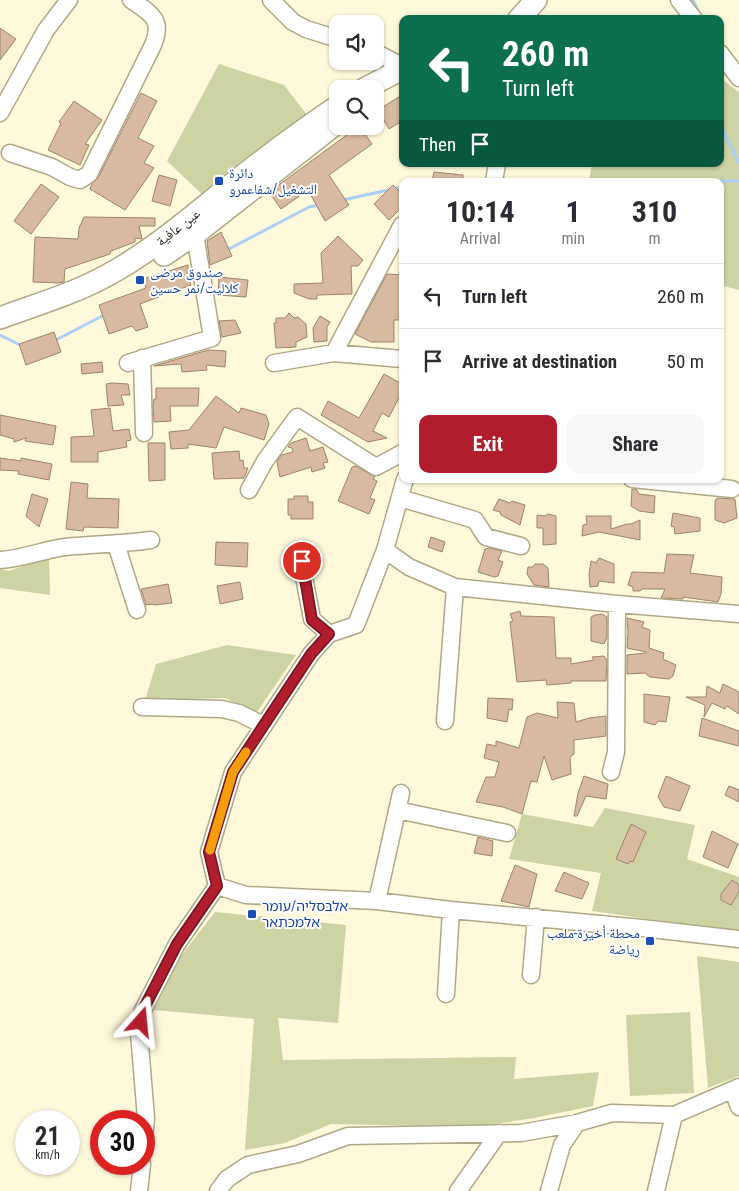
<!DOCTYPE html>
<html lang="en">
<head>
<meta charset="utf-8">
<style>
	:root { --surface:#fff; --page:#f7f7f7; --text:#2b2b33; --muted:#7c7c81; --line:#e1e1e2; --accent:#b01d2d }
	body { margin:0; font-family:"Roboto Condensed","Noto Naskh Arabic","Noto Sans Hebrew",sans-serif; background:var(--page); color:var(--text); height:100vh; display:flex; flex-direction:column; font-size:19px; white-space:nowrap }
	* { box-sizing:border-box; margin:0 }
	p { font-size:16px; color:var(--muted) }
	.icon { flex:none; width:28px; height:28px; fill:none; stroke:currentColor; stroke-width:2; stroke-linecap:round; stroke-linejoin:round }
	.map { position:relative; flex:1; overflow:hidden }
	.side { position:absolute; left:399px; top:178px; width:325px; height:305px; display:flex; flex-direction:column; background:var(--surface); border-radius:10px; box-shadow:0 1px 4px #0004 }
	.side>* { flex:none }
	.top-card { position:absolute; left:399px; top:15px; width:325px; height:152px; border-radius:10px; box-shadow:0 1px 4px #0004; background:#0b6e4f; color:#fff; overflow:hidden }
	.controls { position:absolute; left:329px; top:15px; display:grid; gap:10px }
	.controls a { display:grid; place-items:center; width:55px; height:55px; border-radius:10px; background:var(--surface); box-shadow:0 1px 4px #0004; font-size:25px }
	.speed { position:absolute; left:15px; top:1110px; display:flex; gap:10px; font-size:25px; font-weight:700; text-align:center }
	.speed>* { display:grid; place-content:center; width:65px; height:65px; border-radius:50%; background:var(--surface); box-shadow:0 1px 4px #0004; line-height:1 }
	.speed small { font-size:12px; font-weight:400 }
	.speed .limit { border:8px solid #d22; background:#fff; color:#111 }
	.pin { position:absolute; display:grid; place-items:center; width:42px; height:42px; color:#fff; margin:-21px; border:2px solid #fff; border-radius:50%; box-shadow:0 1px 5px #0007 }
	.me { position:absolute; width:55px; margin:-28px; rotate:18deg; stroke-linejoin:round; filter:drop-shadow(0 0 4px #0008) }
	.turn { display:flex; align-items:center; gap:18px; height:105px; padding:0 20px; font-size:22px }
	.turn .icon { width:65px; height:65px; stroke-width:2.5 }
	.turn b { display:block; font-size:35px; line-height:42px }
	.then { display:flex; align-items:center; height:48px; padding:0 20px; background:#0003; gap:10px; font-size:19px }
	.eta { display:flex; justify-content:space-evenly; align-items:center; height:85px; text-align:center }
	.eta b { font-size:30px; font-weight:700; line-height:35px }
	.button { display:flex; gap:10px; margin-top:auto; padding:10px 20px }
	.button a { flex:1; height:58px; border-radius:10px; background:var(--accent); color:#fff; font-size:20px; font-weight:700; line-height:58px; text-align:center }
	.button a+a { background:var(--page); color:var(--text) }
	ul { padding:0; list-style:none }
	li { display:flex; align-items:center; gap:15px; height:65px; padding:0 20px; border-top:1px solid var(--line) }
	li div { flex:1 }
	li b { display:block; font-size:19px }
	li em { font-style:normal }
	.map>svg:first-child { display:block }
	.green { fill:#ced3a4 }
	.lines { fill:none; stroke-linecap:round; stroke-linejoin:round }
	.stream { stroke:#accef6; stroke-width:3 }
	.building { fill:#d7ba9f; stroke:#9d8369 }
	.minor-casing { stroke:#afa885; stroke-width:19 }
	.major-casing { stroke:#afa885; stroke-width:24 }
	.minor { stroke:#fff; stroke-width:16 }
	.major { stroke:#fff; stroke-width:21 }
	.route-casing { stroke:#72131d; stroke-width:12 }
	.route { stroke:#b01d2d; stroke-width:9 }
	.slow { stroke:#f59e0b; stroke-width:9 }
	.transit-dot { fill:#1a4fb4; stroke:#fff; stroke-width:2 }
	.labels { text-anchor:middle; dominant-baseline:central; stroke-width:4; stroke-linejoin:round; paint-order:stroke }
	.transit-label { font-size:14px; fill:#164399; stroke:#fff; text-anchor:start }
	.street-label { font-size:14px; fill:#221f12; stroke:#fff }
</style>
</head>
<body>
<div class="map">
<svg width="739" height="1191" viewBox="0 0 739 1191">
	<rect width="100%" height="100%" fill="#fff9dc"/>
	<!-- green -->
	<path class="green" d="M219,64L284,85L308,116L210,202L167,161Z
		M720,78L739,92V290L720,285V181H589L592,164H720Z
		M49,557L50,595L0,588V569L9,571Z
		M227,645L296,655L257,712L225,698L145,700L156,664Z
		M605,808L695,825L687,859L739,877V932L592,911L601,873L509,859L522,814L593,827Z
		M215,912L346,925L338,1023L278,1018L283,1060L516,1057L514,1079L599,1072L593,1106L534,1118L475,1127L331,1124L285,1143L245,1150L254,1019L154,1010L177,961Z
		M697,956L739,962V1076L708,1088Z
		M690,1012L694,1093L630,1096L626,1015Z"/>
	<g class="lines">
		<!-- stream -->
		<path class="stream" d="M693,0L702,19
			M720,125L739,163
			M720,181H739
			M343,200L402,187
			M227,250L309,207L320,205
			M0,335L22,346
			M54,341L106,314"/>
	</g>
	<!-- building -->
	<path class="building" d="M0,28L16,39L0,60Z
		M141,93L157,101L138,138L154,146L144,163L154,168L125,210L90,189L92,184L98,178Z
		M402,95V121L389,129L378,110Z
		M74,101L102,120L85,144L89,145L80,165L48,150L61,123L59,122Z
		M359,126L372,144L329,175L349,205L325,221L308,190L281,209L269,192Z
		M434,172L463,175V181H432Z
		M159,175L177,180L170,206L152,201Z
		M41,184L59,197L31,234L14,221Z
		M393,185L402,194V207L389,220L374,204Z
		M84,217L155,218V226H139L142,239L135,238V242L111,251L110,254L65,269L64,282L60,283L33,282L35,237L78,239L79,228Z
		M221,232L232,256L210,265L207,241Z
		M338,236L363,260L358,266H351L352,294L317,295V299H309L294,293V284L323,283L321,253Z
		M188,265V274L191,285L140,304L148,327L136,331L132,326L109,334L99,305L146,288L143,279Z
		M387,274L402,275L400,308H402V320H394V342H371L355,334Z
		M219,277L248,280L246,297L218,295Z
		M289,313L294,318L298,317L306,324L307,337L296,342V347L276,348L274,323H276V318H285Z
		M320,316L330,322L327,327V341L314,342L313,328Z
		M235,320L241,333L222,337L219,321Z
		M54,332L61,352L26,365L19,344Z
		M208,350L226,351L225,367L206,365L207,370L182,372L181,364L154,366Z
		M102,362L103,372L82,374L81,364Z
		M384,374L402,384V392L389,417L382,413L373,431L387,438L368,442L321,415L328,401L359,418Z
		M112,383L128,384L130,395H121L124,405L108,406L106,384Z
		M156,388H199L198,406H170L171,421L154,422L153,405L154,399H156Z
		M216,396L239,413L241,408L266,415L269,424L264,440L224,427L216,448L188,444V448L171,449L169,432L189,430Z
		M110,408L113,431L129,429L131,440L126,441L127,447L98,452V462H71V437L94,436L91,410Z
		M0,415L56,426L53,445L25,441L26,438L14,442V439L0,435Z
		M306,438L310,451L323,447L328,462L323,463L325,468L312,472L311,467L280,477L277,462L281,455L293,452L292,448L288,447L291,443Z
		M148,443H165V480L149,481Z
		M239,451L240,461L243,460L244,468H248L244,478L214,479L212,453Z
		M0,458L21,461V458L52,464L49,480L18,474L19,471L0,470Z
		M356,466L375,477L373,479L377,481L370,498L375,500L369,514L338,501L352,467Z
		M71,482L88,484L87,498L119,499L118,528L84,527L83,531L66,529Z
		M632,489H636L639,494L655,496L654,513L639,511L631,506Z
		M32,494L48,499L39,527L26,516Z
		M294,496H308V502H313V519H291V515H288V499H294Z
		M717,498L735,499L737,518L724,523L715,520V501Z
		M499,499L510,503L512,501L525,505L520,525L501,515L500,512L493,510Z
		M673,513L700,518V531L675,534L674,527L671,526Z
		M548,514L556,516V544L543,545V528H537V515L545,516Z
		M586,516H611V529L627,524H631L640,520V540L599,532L582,536L583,525L587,524Z
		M431,537L445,542L442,552L428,547Z
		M216,542L248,543L247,567L215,565Z
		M489,548L502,551L498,560L503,562L498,576L494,577L478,572L485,549Z
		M667,554L694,555L690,573L722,577L721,594L718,602L683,597V599L661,598L665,589H642L640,591H633V587L628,585L632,572L664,573Z
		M599,558L614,564V583L599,581L598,586L590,587L589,574L591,561L596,563Z
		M535,564H543L548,568L549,587L534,585L527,574L528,567H533Z
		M240,582L243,599L220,604L217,586Z
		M168,584L172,603L154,605L153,604L146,605L141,589Z
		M520,611L521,616L554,617L556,658H571V664L594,660L592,657L604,656L607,660L606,681H571V683L547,685L546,680L517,682L510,622L513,621L510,614Z
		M602,614L607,617V637L604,644L591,641V617L595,615Z
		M627,618L644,622L642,627L650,630L649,648L664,653L663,659L676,665L673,676L669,679L650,677L645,673L627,674V655L646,653V652L627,648L628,632Z
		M723,684L739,692V714L727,706L725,709L712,703L704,717L705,705L686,697H706L707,686L720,693Z
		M644,694L670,697L666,722L658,721L655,725L644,722Z
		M488,698L513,699L512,710L509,709L507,722L487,718Z
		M557,702L574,703L576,722L589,718L606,716V736L574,740V754L570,757L571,774L552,780L544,756L537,782L531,781L522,814L503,807L476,802L486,777H495L499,762L484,758L487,744L496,746V741L519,748L527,717L537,713L558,718Z
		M702,718L739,731V746L699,736Z
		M584,776L608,784L606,799L586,796L577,816H574L578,793Z
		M666,776L690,786L680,811L664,807L658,797Z
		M729,786L739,790V802L725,795Z
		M631,824L646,832L633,862L630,861L628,864L616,859Z
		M712,831L738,844L728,868L703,857Z
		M478,837L493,841L492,856L474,853Z
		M515,865L537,874L529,907L501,901Z
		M564,872L589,883L582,899L555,891Z
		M732,880L739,885V892L731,905L721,900V894Z"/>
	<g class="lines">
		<defs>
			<path id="minor" d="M271,0L293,22L306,29L338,39
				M679,0L694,19
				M375,52L402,66
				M720,53L739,78
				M0,113L46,30L69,0
				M10,153L52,167L70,177L80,180L89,174L153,45C164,19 150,13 131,0
				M494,181L497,164
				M334,353L402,225
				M142,358L144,433
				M128,363L212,338L195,234
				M274,363L334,353L402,359
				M405,479L385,550L356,625L329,634L311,654L233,772L209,852L217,886L246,895L377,901L451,910L642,928L739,939
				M632,479L732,489
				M249,490L265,461L297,417L376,467L402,453
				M400,498L475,520L486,537L521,546
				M116,544L137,610
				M385,550L409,567L455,587L617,604L739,614
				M0,560C22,559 43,550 65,547C94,544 122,544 151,540
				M301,561L312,619L329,634
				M142,707L222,709L239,713L263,725
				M445,721L455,587
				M611,772L616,752L617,604
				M397,810L507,833
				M377,901L401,793
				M531,975L536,917
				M446,994L451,910
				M733,1091L739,1107
				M144,1142L146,1118L139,1033L143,1010L177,944L217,886
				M139,1191L142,1164
				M218,1191L227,1179L248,1165L298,1154L348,1136L521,1133L577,1123
				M458,1191L499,1133
				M549,1191L562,1145L577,1123L612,1113L674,1115L739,1087
				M656,1191L674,1115"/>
			<path id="major" d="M519,19L536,0
				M364,89L402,69
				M164,255L195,234L338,122
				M0,318C35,305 73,294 106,276C151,252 191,217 231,185C266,157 301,131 338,106"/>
		</defs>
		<!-- minor casing -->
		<use href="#minor" class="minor-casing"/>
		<!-- major casing -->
		<use href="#major" class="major-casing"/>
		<!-- minor -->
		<use href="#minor" class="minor"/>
		<!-- major -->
		<use href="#major" class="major"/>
	</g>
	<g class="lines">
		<defs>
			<path id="route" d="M141,1022L143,1010L177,944L217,886L209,852L233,772L311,654L329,634L312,620L302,561"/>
		</defs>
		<!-- route casing -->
		<use href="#route" class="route-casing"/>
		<!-- route -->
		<use href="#route" class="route"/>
		<!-- slow -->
		<path class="slow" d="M210,850L233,772L246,752"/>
	</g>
	<!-- markers -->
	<g class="transit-dot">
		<rect x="214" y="176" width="10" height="10" rx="2.5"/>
		<rect x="135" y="275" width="10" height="10" rx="2.5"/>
		<rect x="247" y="909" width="10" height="10" rx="2.5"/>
		<rect x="645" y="936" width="10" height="10" rx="2.5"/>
	</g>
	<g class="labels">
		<!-- transit labels -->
		<g class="transit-label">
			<text x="229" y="173">دائرة<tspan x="229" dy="16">التشغيل/شفاعمرو</tspan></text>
			<text x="150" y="272">صندوق مرضى<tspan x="150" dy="16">كلاليت/نمر حسين</tspan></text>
			<text x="262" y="906">אלבסליה/עומר<tspan x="262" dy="16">אלמכתאר</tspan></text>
			<text x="640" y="933" text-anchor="end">محطة أخيرة-ملعب<tspan x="640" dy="16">رياضة</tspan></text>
		</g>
		<!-- street labels -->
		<g class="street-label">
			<text transform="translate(178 227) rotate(-38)">عين عافية</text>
		</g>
	</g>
</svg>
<div class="controls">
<a><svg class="icon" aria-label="sound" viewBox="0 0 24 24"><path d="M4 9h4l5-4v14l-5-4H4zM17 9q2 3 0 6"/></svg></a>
<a><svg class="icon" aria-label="search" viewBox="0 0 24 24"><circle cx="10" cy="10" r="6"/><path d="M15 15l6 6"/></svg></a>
</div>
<div class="speed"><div>21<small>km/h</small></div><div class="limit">30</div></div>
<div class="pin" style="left:302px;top:561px;background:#d93025"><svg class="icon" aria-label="arrive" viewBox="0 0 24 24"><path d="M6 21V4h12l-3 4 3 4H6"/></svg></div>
<svg class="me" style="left:141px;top:1022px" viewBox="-20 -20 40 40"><path d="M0-17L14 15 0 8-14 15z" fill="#b01d2d" stroke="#fff" stroke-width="4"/></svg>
<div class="top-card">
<div class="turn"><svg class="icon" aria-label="left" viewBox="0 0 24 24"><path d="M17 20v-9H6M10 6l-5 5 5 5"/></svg><div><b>260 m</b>Turn left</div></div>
<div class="then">Then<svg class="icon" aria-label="arrive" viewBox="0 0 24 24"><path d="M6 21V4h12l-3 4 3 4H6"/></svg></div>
</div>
<section class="side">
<div class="eta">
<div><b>10:14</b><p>Arrival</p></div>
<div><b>1</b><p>min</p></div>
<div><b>310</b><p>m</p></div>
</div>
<ul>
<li><svg class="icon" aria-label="left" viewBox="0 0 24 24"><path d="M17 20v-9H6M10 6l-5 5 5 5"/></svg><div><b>Turn left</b></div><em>260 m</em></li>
<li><svg class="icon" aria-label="arrive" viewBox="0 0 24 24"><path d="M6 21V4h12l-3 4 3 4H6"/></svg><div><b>Arrive at destination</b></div><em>50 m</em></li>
</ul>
<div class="button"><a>Exit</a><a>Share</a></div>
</section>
</div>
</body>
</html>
